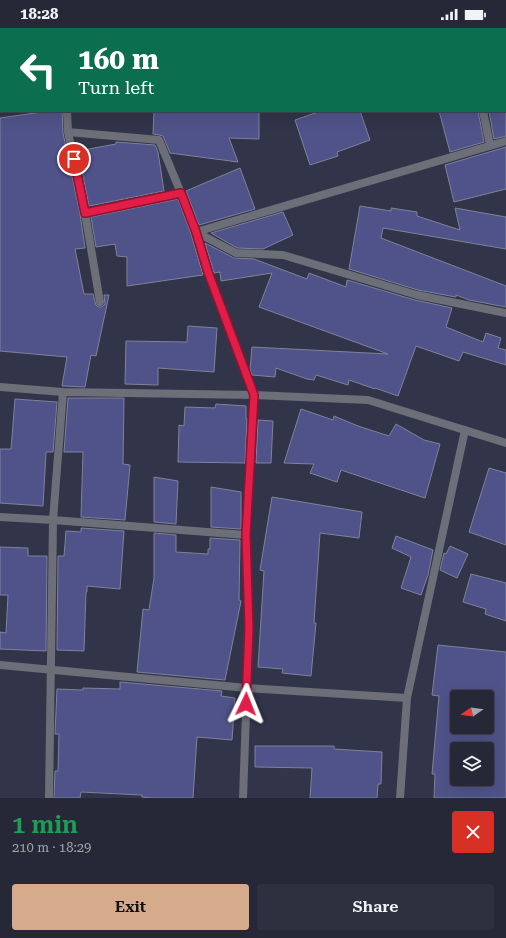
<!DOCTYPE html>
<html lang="en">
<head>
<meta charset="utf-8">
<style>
	:root { --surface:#262837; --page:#2e303f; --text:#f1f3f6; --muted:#a4a6ad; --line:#424452; --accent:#d6ab8b }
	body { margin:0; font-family:"Roboto Serif",serif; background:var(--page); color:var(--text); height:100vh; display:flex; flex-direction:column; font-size:15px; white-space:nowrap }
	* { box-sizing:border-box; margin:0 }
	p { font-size:13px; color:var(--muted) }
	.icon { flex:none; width:22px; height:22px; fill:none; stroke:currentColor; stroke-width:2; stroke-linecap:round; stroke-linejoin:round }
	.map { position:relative; height:770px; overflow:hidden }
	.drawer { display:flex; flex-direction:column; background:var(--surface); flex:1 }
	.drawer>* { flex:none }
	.guide { position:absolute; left:0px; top:0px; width:506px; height:84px; box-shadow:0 4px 16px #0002,0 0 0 1px var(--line); background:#0b6e4f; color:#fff; overflow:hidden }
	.needle { width:26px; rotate:257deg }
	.buttons { position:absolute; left:450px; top:662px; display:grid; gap:8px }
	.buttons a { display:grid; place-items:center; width:44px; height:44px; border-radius:4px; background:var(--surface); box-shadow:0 4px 16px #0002,0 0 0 1px var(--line); font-size:20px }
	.pin { position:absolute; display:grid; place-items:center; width:34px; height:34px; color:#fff; margin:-17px; border:2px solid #fff; border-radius:50%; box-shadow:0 1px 4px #0007 }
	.me { position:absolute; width:44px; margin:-22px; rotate:2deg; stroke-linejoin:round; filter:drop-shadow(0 0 3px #0008) }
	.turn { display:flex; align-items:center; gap:14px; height:84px; padding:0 12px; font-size:18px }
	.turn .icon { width:52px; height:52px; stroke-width:2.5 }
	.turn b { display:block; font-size:28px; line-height:34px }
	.round { display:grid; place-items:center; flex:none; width:42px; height:42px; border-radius:4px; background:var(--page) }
	.summary { display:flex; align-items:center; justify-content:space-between; height:68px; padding:0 12px }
	h1 { font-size:24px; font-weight:600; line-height:30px; color:#1e9e55 }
	.primary-button { display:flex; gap:8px; margin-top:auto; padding:8px 12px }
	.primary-button a { flex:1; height:46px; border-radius:4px; background:var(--accent); color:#111; font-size:16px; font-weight:600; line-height:46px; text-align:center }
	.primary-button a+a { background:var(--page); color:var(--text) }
	.status { display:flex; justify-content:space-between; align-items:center; height:28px; padding:0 20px; background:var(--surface); direction:ltr }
	.status svg { height:11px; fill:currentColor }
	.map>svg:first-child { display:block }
	.building { fill:#505389; stroke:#7f8299; fill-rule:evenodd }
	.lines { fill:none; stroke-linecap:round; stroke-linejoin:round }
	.minor { stroke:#6c6e78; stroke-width:8 }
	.route-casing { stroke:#92132f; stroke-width:10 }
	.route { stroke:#e11d48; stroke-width:7 }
</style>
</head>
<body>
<div class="status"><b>18:28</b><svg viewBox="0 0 49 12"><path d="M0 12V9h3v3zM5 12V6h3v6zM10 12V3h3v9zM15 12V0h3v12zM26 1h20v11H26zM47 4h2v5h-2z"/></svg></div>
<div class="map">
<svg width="506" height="770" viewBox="0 0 506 770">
	<rect width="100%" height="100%" fill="#323549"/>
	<!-- building -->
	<path class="building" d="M49,83H62L63,105L80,186L85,220L75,221L84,266H93L96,277L98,279H101L103,278L105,276L104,267H109L96,328L91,327L85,359L62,358L67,329L0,323V90Z
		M154,83H259V111L229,110L238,134L170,125L163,108L159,107L153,106Z
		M321,83H360L370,112L337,124L338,128L310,137L295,92Z
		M439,83H478L484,114L450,124Z
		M489,83H506V108L494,111Z
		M116,114L155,117L158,124L164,163L89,178L78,123L116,116Z
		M506,119V161L454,174L445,137Z
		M240,140L255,181L199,197L186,163Z
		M178,171L191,206L203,247L127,258V229L117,228L115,216L96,219L91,189Z
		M360,178L391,183V180L417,184V188L460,202L455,180L506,189V221L383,200L381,210L506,258V279L469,272L456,267V269L418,262L349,241Z
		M283,184L293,207L263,221L237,220L211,205Z
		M205,215L234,230L254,231L307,251L309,245L346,259L347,252L415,272L452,280L446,299L483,314L486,305L501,310L498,320L506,322V337L463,324L459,333L416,318L398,368L375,360V361L349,352L348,357L316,347L314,352L307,351L276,340L275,349L252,347L250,342L252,319L388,326L259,279L272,245L221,253L220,244L214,245Z
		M188,298L217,300L214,344L158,340V357L125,356L126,313L187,314Z
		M68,370H124L123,436L130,437L125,492L81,489L83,424H64Z
		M15,371L57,374L53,424H46L43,478L0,475V421H11Z
		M216,376L246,378V391H247L245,435L178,434L179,397L184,398L185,379L215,380Z
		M301,381L333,392L334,388L358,398L389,408L396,396L424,412L440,416L425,470L341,442L337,454L310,445L314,436L284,435Z
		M258,392L273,393L271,435H256Z
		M489,440L506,445V517L469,504Z
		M154,449L178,453L176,496L154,494Z
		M211,459L241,464V501L211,499Z
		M272,469L362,484L359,510L320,505L314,595H316L311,648L282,645L283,641L258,639L264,543L260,542Z
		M81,500L124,503L120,561L87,558V564H86L84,623L57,622L58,528H64L66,503L81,504Z
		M154,505L176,507V524L208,526V521H210V510L240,512L239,572L241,573L225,652L137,644L143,581L149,582L154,550Z
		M396,508L433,522L428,547L421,567L401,560L411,529L392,520Z
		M450,518L468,526L457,550L440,542L444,525L446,526Z
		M0,519L28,520V528H47L46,623L0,621V604L6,605L8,567H0Z
		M471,546L506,555V593L485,586L486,581L463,574Z
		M438,617L506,624V770H434L435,746H432L439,668L432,667ZM457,669H487V699H457ZM457,721H487V751H457Z
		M120,654L222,663L221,668L235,670L232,712L197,709L193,770H151L142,769V767L81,764L80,770H54L55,743H58L59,706H55L57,661L83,662V660L120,661Z
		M255,718H334V721L382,724L381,756H378L377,770H310L312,740L255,739Z"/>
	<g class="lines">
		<!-- minor -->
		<path class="minor" d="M63,0V1
			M468,0V1
			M262,1V0
			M67,83L68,104L85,185L100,274
			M483,83L490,117
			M68,104L159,112L181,165L196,204L506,113
			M85,185L181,165
			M196,204L208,244L254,367L368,372L506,415
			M196,204L236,225L283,227L417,267L506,285
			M0,359L63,364L53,492L0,489
			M63,364L254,367L246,507
			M0,637L247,660L407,670
			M49,770L53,492L246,507L249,600L243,770
			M400,770L407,670L465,402"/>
	</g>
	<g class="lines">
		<defs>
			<path id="route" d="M74,131L85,185L181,165L196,204L208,244L254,367L246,507L249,600L246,676"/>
		</defs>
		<!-- route casing -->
		<use href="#route" class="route-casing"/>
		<!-- route -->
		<use href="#route" class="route"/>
	</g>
</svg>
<div class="buttons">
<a><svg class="needle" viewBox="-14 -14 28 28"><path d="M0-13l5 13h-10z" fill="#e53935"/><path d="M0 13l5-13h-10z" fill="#a4a6ad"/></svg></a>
<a><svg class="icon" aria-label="layers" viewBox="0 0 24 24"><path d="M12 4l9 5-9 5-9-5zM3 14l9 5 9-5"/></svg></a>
</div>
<div class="pin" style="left:74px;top:131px;background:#d93025"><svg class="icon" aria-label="arrive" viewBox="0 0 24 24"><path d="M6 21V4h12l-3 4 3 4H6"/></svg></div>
<svg class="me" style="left:246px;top:676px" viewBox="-20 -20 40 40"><path d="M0-17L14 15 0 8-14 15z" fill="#e11d48" stroke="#fff" stroke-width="4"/></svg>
<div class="guide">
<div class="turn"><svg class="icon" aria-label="left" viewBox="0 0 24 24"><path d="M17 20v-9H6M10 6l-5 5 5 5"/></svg><div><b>160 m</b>Turn left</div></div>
</div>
</div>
<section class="drawer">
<div class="summary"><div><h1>1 min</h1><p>210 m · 18:29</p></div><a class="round" style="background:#d93025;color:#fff"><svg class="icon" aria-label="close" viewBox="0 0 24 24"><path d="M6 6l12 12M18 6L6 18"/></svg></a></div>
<div class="primary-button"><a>Exit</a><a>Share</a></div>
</section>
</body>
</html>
